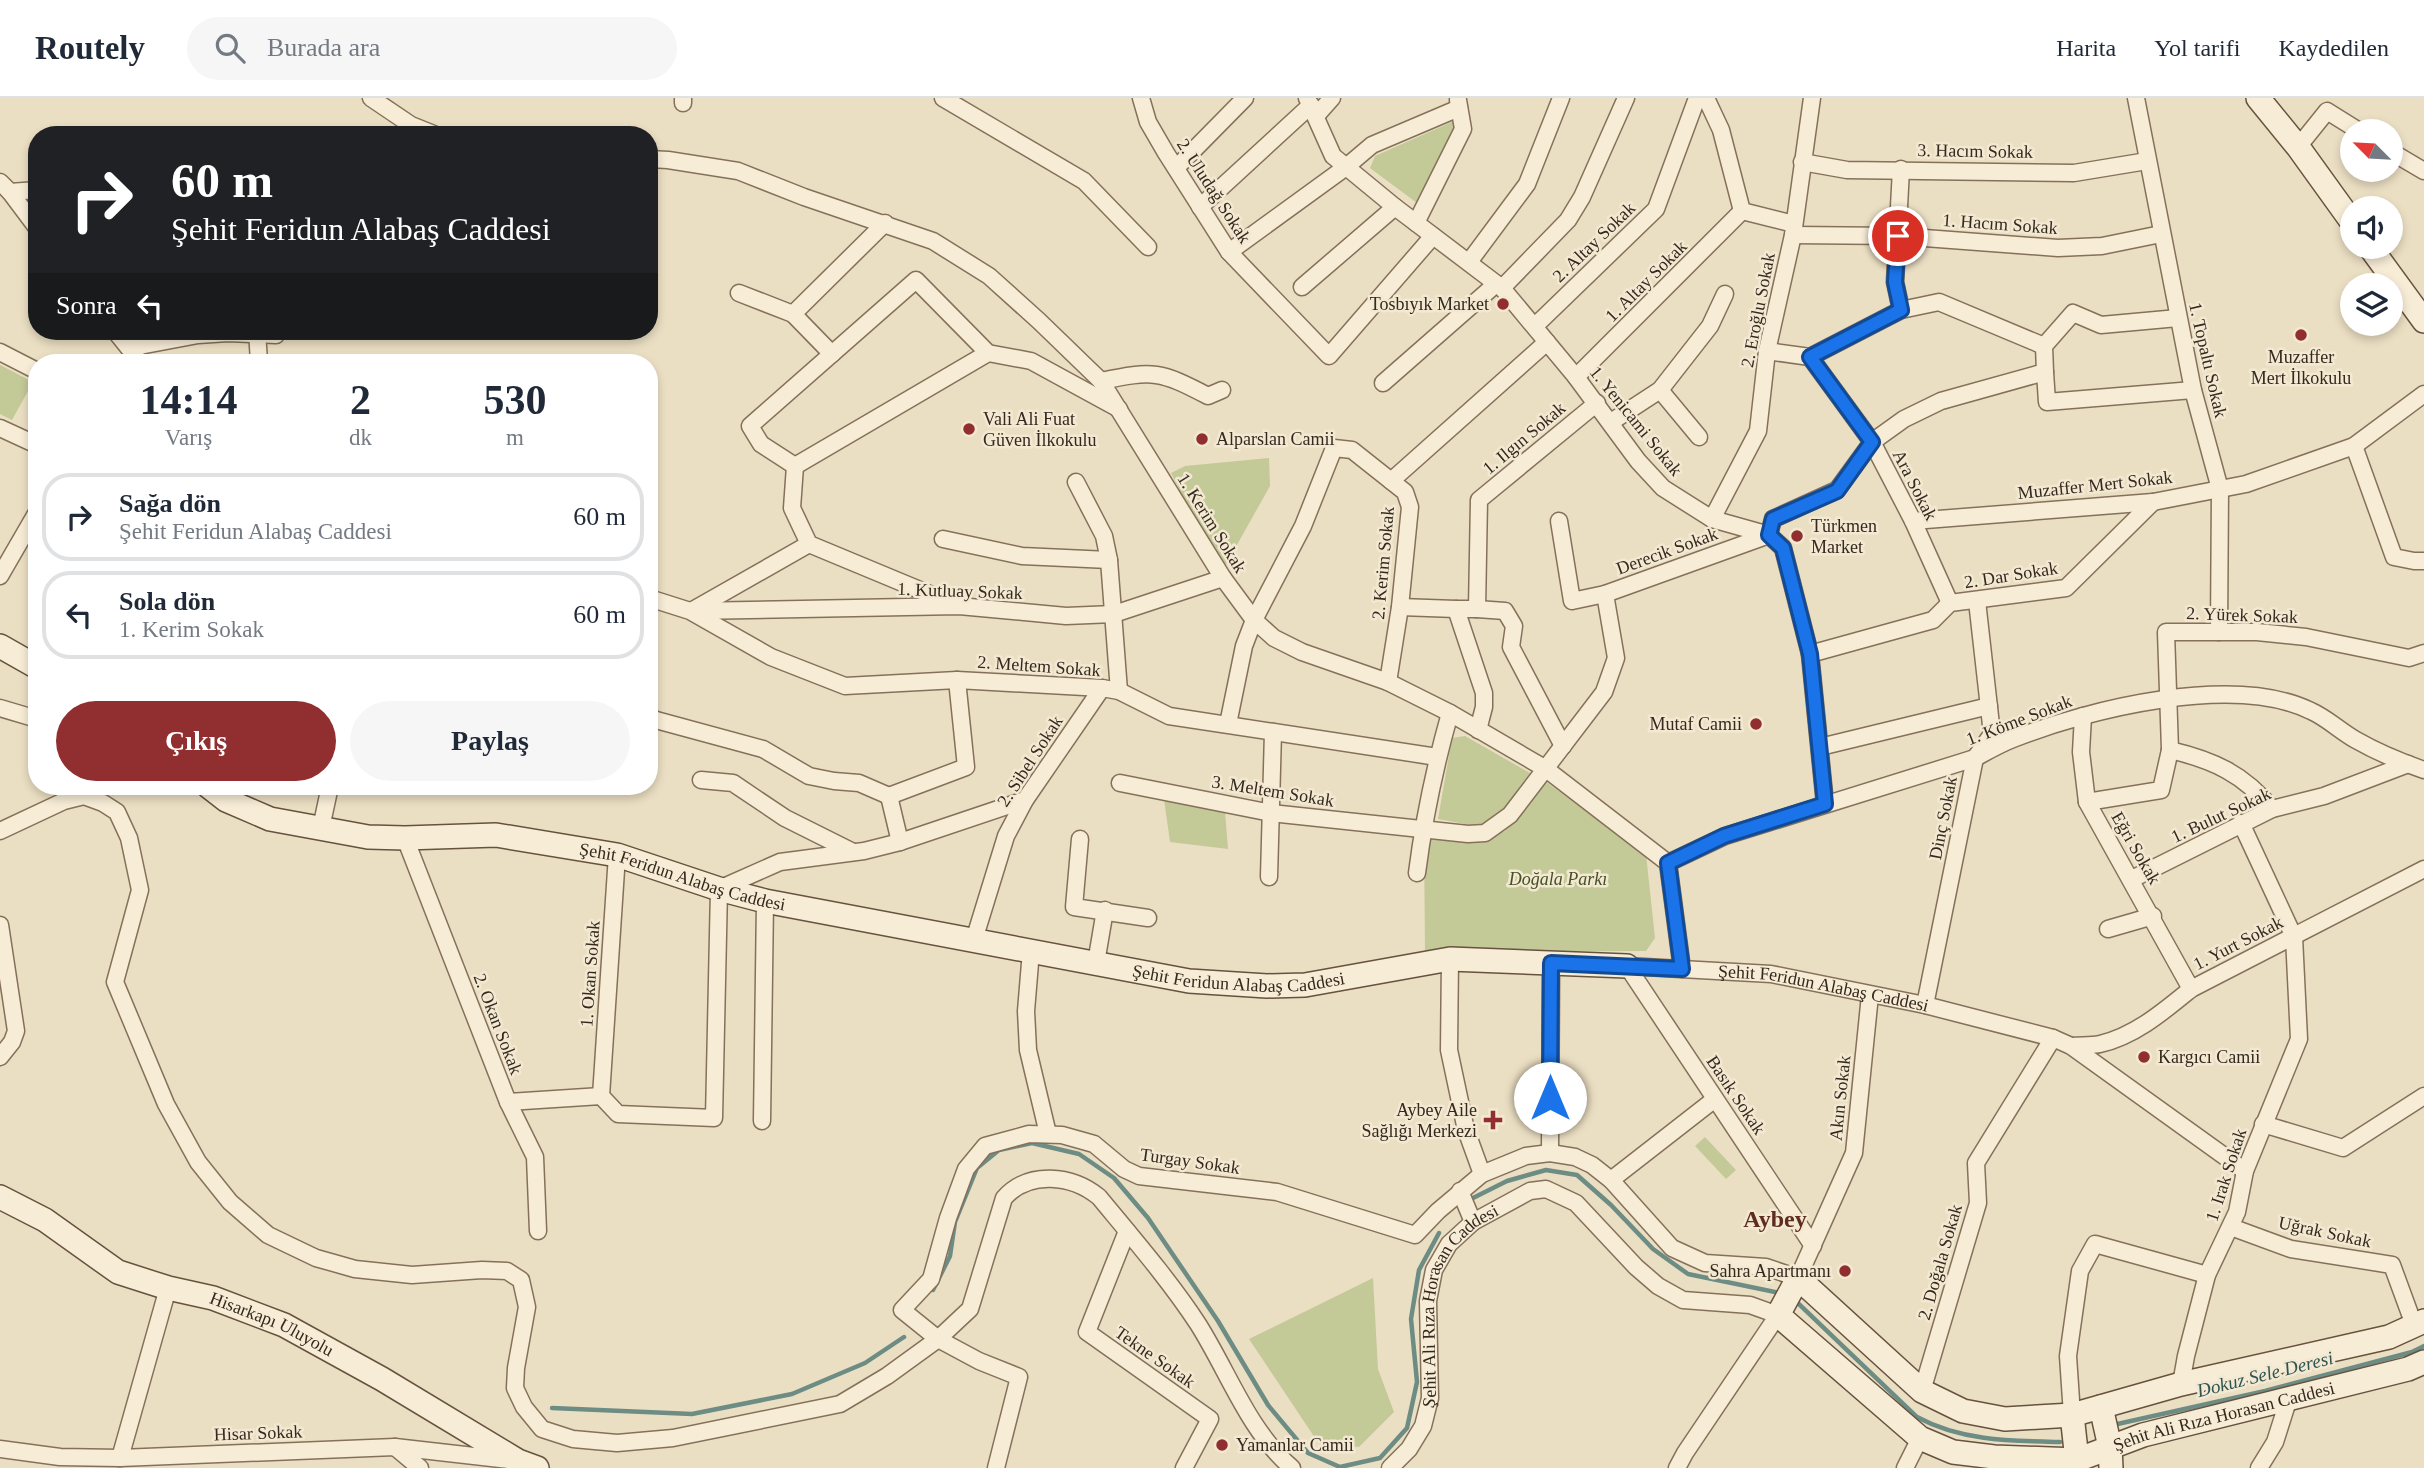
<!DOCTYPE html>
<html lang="tr">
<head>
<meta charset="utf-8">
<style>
	:root { --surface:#fff; --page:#f6f6f7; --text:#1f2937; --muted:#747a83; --line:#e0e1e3; --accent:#902e30 }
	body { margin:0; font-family:Georgia,serif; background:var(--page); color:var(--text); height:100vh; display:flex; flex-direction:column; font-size:26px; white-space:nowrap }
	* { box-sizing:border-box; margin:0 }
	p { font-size:23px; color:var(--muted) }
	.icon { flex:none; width:38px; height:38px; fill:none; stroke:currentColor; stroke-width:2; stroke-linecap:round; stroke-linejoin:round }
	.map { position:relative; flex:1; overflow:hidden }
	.panel { position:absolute; left:28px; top:256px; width:630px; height:441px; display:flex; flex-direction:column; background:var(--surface); border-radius:28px; box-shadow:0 4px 10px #0003 }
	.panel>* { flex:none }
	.guide { position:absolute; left:28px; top:28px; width:630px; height:214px; border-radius:28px; box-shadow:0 4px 10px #0003; background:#202124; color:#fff; overflow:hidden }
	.needle { width:46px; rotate:294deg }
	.tools { position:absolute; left:2340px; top:21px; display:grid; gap:14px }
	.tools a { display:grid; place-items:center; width:63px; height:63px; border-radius:50%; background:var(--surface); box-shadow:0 4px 10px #0003; font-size:35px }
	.pin { position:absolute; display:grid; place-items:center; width:60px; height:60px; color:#fff; margin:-30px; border:4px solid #fff; border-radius:50%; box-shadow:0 2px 7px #0007 }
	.me { position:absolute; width:77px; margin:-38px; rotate:0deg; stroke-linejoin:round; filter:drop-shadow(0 0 5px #0008) }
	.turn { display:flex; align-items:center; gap:24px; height:147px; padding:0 28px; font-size:32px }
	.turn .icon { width:91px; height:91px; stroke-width:2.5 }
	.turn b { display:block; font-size:49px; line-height:60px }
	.then { display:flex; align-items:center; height:66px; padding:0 28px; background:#0003; gap:14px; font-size:26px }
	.eta { display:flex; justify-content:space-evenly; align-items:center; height:119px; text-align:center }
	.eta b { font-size:42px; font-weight:700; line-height:49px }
	.primary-button { display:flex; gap:14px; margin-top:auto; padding:14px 28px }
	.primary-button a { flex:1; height:80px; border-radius:42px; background:var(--accent); color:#fff; font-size:28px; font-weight:700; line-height:80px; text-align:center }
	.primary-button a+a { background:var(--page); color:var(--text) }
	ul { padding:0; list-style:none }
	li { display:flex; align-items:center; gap:21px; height:88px; margin:0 14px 10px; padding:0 14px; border:4px solid var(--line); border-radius:28px }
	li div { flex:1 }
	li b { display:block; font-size:26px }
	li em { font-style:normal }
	header { display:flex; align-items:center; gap:42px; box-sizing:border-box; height:98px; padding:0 35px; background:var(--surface); border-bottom:2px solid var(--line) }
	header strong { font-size:33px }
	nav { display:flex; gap:38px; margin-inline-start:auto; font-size:24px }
	.search { width:490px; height:63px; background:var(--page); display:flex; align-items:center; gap:18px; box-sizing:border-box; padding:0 24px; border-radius:38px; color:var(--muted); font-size:26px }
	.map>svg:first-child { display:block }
	.green { fill:#c4c998 }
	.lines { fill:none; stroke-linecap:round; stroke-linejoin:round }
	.stream { stroke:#6d8c84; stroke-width:4.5 }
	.street-casing { stroke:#85715b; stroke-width:19 }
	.secondary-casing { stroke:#66523e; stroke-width:26 }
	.street { stroke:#f7ecd6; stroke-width:16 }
	.secondary { stroke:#f7ecd6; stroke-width:23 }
	.route-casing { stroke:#114b97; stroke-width:18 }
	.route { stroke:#1a73e8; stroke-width:12 }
	.poi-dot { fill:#902e30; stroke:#f3e9d2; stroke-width:2.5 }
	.labels { text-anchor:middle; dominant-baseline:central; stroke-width:5; stroke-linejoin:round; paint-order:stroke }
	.street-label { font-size:18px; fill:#35291e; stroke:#f3e9d2 }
	.poi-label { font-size:18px; fill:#35291e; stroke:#f3e9d2; text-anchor:start }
	.park-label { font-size:18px; font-style:italic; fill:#465126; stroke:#f3e9d2 }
	.water-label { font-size:19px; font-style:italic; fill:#2e5451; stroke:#f3e9d2 }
	.district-label { font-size:24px; font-weight:bold; fill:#5f2d20; stroke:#f3e9d2 }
</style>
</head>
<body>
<header>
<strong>Routely</strong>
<div class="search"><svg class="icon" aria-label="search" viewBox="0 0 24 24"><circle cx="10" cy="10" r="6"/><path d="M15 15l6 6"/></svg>Burada ara</div>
<nav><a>Harita</a><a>Yol tarifi</a><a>Kaydedilen</a></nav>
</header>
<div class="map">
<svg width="2424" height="1370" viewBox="0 0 2424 1370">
	<rect width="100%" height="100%" fill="#ebdfc3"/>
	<!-- green -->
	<path class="green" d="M1454,23L1458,30L1440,69L1417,105L1370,70L1375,58Z
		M0,267L33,284L12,322L0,316Z
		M1269,360L1270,388L1224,470L1195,423L1171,375L1185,368Z
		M1465,638L1530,675L1507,716L1482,729L1438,721L1452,640Z
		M1542,681L1646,756L1655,840L1646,853L1425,854L1424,742H1473L1505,733Z
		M1164,701L1225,713L1228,751L1170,744Z
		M1705,1039L1736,1072L1726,1081L1695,1048Z
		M1373,1180L1378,1271L1394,1314L1359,1349L1319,1346L1249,1241Z"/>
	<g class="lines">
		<!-- stream -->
		<path class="stream" d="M1469,1102L1507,1083L1546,1072L1577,1077L1611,1107L1653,1151L1688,1176L1780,1195
			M933,1192L950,1158L955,1124L977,1070L999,1052L1032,1045L1079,1056L1114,1080L1148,1120L1218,1223L1268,1307L1308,1355L1340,1369L1380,1360L1407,1330L1417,1284L1411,1221L1419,1172L1439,1135
			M1799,1206L1917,1319C1961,1343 2011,1343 2060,1344
			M552,1310L692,1316L792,1296L865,1265L904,1239
			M2113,1327L2265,1293L2412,1254L2424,1248"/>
		<defs>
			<g id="street">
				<path d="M371,0L411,27L436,37"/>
				<path d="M943,0L1084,83L1148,149"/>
				<path d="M1141,0L1148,24L1166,55L1229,154L1329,258L1433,138"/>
				<path d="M1307,0L1333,58L1395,109L1502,190L1576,279L1638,363L1663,390L1712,421L1769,437L1783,450L1810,556L1825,706"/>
				<path d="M1706,0L1721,32L1742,113L1794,126"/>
				<path d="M2136,0L2193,292L2220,391L2219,534"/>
				<path d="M683,5V0"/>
				<path d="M1316,18L1332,0"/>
				<path d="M2298,49L2327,13L2359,33"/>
				<path d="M2390,53L2424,73"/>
				<path d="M649,61L668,62L738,73L804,99L933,143L989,178L1039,223L1101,283L1223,480L1254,522L1274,540L1302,554L1388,584L1450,615L1546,671L1668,765L1682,871"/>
				<path d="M1802,64L1847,72L2074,75L2147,63"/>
				<path d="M1176,70L1245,0"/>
				<path d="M1901,71L1895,184L1901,212"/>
				<path d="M0,84L10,94L37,92"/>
				<path d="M10,94L37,130"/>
				<path d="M1200,109L1311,7"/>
				<path d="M1416,125L1463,31L1458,2"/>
				<path d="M1793,137L1898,138L2058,150L2102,148L2161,136"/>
				<path d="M1229,154L1346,69L1372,47L1459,10"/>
				<path d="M1469,164L1527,86L1561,0"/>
				<path d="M1302,189L1395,109"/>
				<path d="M1502,190L1568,122L1582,99L1626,0"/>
				<path d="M739,195L793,216L832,256"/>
				<path d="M793,216L885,125"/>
				<path d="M1535,228L1656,111L1697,0"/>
				<path d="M115,233L140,264"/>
				<path d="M257,233L259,264"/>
				<path d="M129,250L198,237L228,235L276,237"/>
				<path d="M1767,253L1810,259L1901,212L1939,204L2044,248"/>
				<path d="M0,254L37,273"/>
				<path d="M1810,259L1872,344L1913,423L1950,505"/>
				<path d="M2045,274L2047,304L2193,292"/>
				<path d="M1576,279L1742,113"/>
				<path d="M1101,283C1154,272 1160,273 1208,298L1222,292"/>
				<path d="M1383,285L1496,186"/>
				<path d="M1660,292L1699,339"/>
				<path d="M1611,324L1660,292L1710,228L1725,196"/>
				<path d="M0,330L37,347"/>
				<path d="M2354,348L2394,459L2414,463H2424"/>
				<path d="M795,368L761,346L750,328L916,182L988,255L1031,263L1119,311"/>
				<path d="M795,368L792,410L809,446L951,505"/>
				<path d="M795,368L988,255"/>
				<path d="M1391,383L1547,244"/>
				<path d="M1076,384L1104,438L1109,462L1119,593"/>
				<path d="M1712,421L1758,333L1767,253L1793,137L1812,0"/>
				<path d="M1559,423L1572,503L1605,496"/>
				<path d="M1913,423L2153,404L2246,386L2354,348L2424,296"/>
				<path d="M943,441L1022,458L1109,462"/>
				<path d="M0,478L37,414"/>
				<path d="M649,500L690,513L771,559L845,588L957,582L1102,590L1119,593L1169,618L1437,659"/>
				<path d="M1400,509L1456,511"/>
				<path d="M1477,511L1505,513L1514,528L1511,549L1563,648"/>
				<path d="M693,512L809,446"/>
				<path d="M693,513L959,508L1066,518L1114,516L1223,480"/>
				<path d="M1810,556L1933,522L1950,505L2066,490L2153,404"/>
				<path d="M0,610L37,621"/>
				<path d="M649,618L656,622L763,651L809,678L834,683L859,685L889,698"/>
				<path d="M2083,618L2081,654L2087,704L2191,891"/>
				<path d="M1228,626L1244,548L1254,522L1303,428L1334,350L1352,352L1405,394L1410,409L1400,509L1388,584"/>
				<path d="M1478,632L1484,609V595L1456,511H1477L1479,402L1597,305"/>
				<path d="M1820,649L1989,608"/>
				<path d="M2170,652C2213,662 2244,676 2272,711"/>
				<path d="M701,682L733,685L785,720L853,754"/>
				<path d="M1120,685L1271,715L1468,736L1485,735L1510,717L1604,594L1616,560L1605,496L1769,437L1773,421L1837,392L1872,344L1904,321L1941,303L2045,274L2044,248L2073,215L2101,227L2178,220"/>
				<path d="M889,698L966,669L957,582"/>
				<path d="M889,698L900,744"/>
				<path d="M2087,704L2161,692L2170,652L2166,534H2257L2306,539L2409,560L2424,555"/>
				<path d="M321,730L330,688"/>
				<path d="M0,733L64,703L84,698L103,705L117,714L129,740L140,792L115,884L166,1006L198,1064L230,1104L268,1137L316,1160L355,1171L412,1177L482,1172L507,1173L521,1182L527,1209L516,1270L515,1290L524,1309L542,1331L573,1341L617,1345L673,1340L840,1306L887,1278L938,1241L970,1211L1004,1100C1029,1072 1072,1077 1099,1099C1132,1139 1170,1183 1198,1226C1229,1275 1248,1332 1292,1370"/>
				<path d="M405,740L508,1004L601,998L618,1016L714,1020L719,791L780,764L864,753L900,744L1025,702"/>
				<path d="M1080,741L1074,809L1148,820"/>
				<path d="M1668,765L1725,738L1975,660C1988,653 2000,646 2013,641C2089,611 2234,575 2311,613C2327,620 2340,633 2356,642C2377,654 2401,664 2424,672"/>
				<path d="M1417,775C1424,720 1435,668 1450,615"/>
				<path d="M1269,779L1273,634"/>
				<path d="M2132,781L2272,711L2324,698L2408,666"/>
				<path d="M2108,831L2153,818"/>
				<path d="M974,842L1006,738L1025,702L1102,590"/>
				<path d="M1031,853L1026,913L1028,952L1048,1036"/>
				<path d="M1450,861L1449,952L1466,1032L1482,1076"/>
				<path d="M1096,865L1105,812"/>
				<path id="s1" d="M1627,868L1771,876L1925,907L2053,940L2071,948L2245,1073"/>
				<path d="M1627,868L1813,1148"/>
				<path d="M1925,907L1975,660L1992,636L1977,503"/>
				<path d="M2071,948C2081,947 2091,948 2100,946C2135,938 2164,913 2191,891L2424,771"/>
				<path d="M0,959L12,944L16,933L0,827"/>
				<path d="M601,998L617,757"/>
				<path d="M508,1004L535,1059L538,1133"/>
				<path d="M762,1023L765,803"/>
				<path d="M2263,1026L2343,1050L2424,998"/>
				<path d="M1550,1055L1551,865"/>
				<path d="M1611,1082L1715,1001"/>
				<path d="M1460,1093L1473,1124"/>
				<path d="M2231,1129L2291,1151L2392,1167L2414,1227"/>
				<path d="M1127,1133L1087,1234L1210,1321L1184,1370"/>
				<path d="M2181,1286L2186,1258L2207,1177L2237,1114L2245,1073L2299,941L2294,839L2241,725"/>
				<path d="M1922,1293L1978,1105L1976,1065L2053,940"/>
				<path d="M2072,1317L2068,1258L2080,1173L2095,1146L2207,1177"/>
				<path d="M395,1349L420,1370"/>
				<path d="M0,1351L60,1359L120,1360L395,1349L509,1362"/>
				<path d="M120,1360L168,1190"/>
				<path d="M996,1370L1019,1279L979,1263L938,1241L902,1212L931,1181L948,1120L966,1071L985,1048L1029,1036L1062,1037L1094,1046L1124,1071L1139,1078L1277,1094L1415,1137L1438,1113L1482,1076L1526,1058L1550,1055L1575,1059L1592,1067L1611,1082L1672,1150L1705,1165L1766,1169L1798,1180L1854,1055L1870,897"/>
				<path id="s2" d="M1390,1370L1409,1351L1423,1328L1430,1300L1428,1203L1434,1172L1449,1146L1473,1124L1530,1093L1546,1091L1576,1105L1636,1169L1658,1188L1683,1202L1750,1207L1778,1217L1685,1355L1677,1370"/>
				<path d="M1905,1370L1920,1340"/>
				<path d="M2259,1370L2275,1344L2288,1303"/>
			</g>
			<g id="secondary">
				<path d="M2258,0L2298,49L2352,124"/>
				<path d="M2370,149L2424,223"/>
				<path d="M0,548L37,569"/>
				<path id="s3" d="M208,688L226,702L270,721L368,739L405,740L496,737L617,757L719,791L765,803L1189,883L1267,888L1305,887L1450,861L1627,868"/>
				<path id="s4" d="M0,1099L45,1122L118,1174L168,1190L213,1200L284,1227L382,1281L518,1363L537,1370"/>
				<path id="s5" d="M2424,1223L2389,1239L2181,1286L2072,1317L2005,1321L1963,1313L1922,1293L1798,1180L1778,1217L1920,1340L1953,1354L1994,1359L2077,1362L2143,1337L2408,1271L2424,1264"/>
				<path d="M2101,1309L2110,1349L2111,1370"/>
				<path d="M2072,1317L2077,1362"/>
			</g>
		</defs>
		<!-- street casing -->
		<use href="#street" class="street-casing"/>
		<!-- secondary casing -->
		<use href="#secondary" class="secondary-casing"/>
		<!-- street -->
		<use href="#street" class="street"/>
		<!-- secondary -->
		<use href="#secondary" class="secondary"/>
	</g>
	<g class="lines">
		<defs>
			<path id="route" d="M1550,1000L1551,865L1682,871L1668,765L1724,738L1825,706L1810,556L1783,450L1769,437L1773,421L1837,393L1872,344L1810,259L1901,212L1895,184L1898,138"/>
		</defs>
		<!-- route casing -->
		<use href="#route" class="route-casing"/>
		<!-- route -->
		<use href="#route" class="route"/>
	</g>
	<!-- markers -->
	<g class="poi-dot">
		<circle cx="1503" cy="206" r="7"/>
		<circle cx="2301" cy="237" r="7"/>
		<circle cx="969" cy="331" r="7"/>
		<circle cx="1202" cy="341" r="7"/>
		<circle cx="1797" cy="438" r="7"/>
		<circle cx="1756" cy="626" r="7"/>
		<circle cx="2144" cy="959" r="7"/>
		<path d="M1489.5 1011.5h7v7h7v7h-7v7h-7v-7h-7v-7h7z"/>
		<circle cx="1845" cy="1173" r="7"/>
		<circle cx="1222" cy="1347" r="7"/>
	</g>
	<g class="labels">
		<!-- street labels -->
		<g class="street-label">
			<text transform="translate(1975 53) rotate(1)">3. Hacım Sokak</text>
			<text transform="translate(1214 93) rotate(57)">2. Uludağ Sokak</text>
			<text transform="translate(2000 126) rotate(4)">1. Hacım Sokak</text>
			<text transform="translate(1594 144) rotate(-44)">2. Altay Sokak</text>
			<text transform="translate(1646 183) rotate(-45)">1. Altay Sokak</text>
			<text transform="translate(1758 212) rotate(-79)">2. Eroğlu Sokak</text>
			<text transform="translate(2208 262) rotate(77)">1. Topaltı Sokak</text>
			<text transform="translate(1636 323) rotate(51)">1. Yenicami Sokak</text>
			<text transform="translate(1524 340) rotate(-40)">1. Ilgın Sokak</text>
			<text transform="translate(1915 387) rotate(63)">Ara Sokak</text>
			<text transform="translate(2095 387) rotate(-6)">Muzaffer Mert Sokak</text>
			<text transform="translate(1212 425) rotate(58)">1. Kerim Sokak</text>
			<text transform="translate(1667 453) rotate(-20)">Derecik Sokak</text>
			<text transform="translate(1383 465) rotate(-85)">2. Kerim Sokak</text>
			<text transform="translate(2011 477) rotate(-9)">2. Dar Sokak</text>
			<text transform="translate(960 493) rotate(2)">1. Kutluay Sokak</text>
			<text transform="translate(2242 517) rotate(2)">2. Yürek Sokak</text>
			<text transform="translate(1039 568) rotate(4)">2. Meltem Sokak</text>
			<text transform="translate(2019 622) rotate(-21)">1. Köme Sokak</text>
			<text transform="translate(1030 663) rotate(-57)">2. Sibel Sokak</text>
			<text transform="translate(1273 693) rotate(9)">3. Meltem Sokak</text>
			<text transform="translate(2221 717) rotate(-25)">1. Bulut Sokak</text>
			<text transform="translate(1943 720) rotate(-79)">Dinç Sokak</text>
			<text transform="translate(2136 750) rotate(60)">Eğri Sokak</text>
			<text stroke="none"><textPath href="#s3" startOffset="490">Şehit Feridun Alabaş Caddesi</textPath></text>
			<text transform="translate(2238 845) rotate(-27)">1. Yurt Sokak</text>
			<text stroke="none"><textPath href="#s3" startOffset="1057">Şehit Feridun Alabaş Caddesi</textPath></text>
			<text transform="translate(590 876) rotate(-86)">1. Okan Sokak</text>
			<text stroke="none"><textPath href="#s1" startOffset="198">Şehit Feridun Alabaş Caddesi</textPath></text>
			<text transform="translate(498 926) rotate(69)">2. Okan Sokak</text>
			<text transform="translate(1736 997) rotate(56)">Basık Sokak</text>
			<text transform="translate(1840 1000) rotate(-84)">Akın Sokak</text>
			<text transform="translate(1190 1063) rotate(8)">Turgay Sokak</text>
			<text transform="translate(2226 1077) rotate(-72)">1. Irak Sokak</text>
			<text transform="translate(2325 1134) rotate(12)">Uğrak Sokak</text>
			<text transform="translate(1940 1164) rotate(-74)">2. Doğala Sokak</text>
			<text stroke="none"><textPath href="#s2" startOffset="187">Şehit Ali Rıza Horasan Caddesi</textPath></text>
			<text stroke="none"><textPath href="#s4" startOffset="303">Hisarkapı Uluyolu</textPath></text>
			<text transform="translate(1155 1259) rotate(35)">Tekne Sokak</text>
			<text stroke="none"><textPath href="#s5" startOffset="1232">Şehit Ali Rıza Horasan Caddesi</textPath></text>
			<text transform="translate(258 1335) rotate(-2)">Hisar Sokak</text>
		</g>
		<!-- poi labels -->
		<g class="poi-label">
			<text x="1489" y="206" text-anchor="end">Tosbıyık Market</text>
			<text x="2301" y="259" text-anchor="middle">Muzaffer<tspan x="2301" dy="21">Mert İlkokulu</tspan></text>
			<text x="983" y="321">Vali Ali Fuat<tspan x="983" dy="21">Güven İlkokulu</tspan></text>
			<text x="1216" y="341">Alparslan Camii</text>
			<text x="1811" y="428">Türkmen<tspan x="1811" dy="21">Market</tspan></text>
			<text x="1742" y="626" text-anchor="end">Mutaf Camii</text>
			<text x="2158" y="959">Kargıcı Camii</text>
			<text x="1477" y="1012" text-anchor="end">Aybey Aile<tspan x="1477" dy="21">Sağlığı Merkezi</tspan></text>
			<text x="1831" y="1173" text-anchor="end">Sahra Apartmanı</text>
			<text x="1236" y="1347">Yamanlar Camii</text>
		</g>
		<!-- park labels -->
		<g class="park-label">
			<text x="1558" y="781">Doğala Parkı</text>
		</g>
		<!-- water labels -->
		<g class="water-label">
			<text transform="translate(2265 1276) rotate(-14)">Dokuz Sele Deresi</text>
		</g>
		<!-- district labels -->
		<g class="district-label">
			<text x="1775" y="1121">Aybey</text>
		</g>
	</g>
</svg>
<div class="tools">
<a><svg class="needle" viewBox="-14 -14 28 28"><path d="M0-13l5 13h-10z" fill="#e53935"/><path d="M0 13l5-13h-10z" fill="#747a83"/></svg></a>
<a><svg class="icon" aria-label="sound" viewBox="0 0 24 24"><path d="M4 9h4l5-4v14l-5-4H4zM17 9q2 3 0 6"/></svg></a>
<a><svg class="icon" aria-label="layers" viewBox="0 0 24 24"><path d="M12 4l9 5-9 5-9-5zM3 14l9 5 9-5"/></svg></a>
</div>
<div class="pin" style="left:1898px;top:138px;background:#d93025"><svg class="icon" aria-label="arrive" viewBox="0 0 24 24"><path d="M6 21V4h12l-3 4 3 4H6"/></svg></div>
<svg class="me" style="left:1550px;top:1000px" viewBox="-20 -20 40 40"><circle r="19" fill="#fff"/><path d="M0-13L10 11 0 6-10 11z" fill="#1a73e8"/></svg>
<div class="guide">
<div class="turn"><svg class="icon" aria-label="right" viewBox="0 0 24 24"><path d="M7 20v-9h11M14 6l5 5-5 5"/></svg><div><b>60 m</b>Şehit Feridun Alabaş Caddesi</div></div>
<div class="then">Sonra<svg class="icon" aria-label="left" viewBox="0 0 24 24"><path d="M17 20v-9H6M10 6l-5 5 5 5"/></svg></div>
</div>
<section class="panel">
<div class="eta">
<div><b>14:14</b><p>Varış</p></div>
<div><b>2</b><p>dk</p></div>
<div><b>530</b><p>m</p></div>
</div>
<ul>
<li><svg class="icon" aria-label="right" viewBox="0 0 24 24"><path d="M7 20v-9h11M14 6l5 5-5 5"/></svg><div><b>Sağa dön</b><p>Şehit Feridun Alabaş Caddesi</p></div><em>60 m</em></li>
<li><svg class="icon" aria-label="left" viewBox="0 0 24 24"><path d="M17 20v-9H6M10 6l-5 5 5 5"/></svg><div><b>Sola dön</b><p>1. Kerim Sokak</p></div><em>60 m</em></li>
</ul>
<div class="primary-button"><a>Çıkış</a><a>Paylaş</a></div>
</section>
</div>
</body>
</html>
